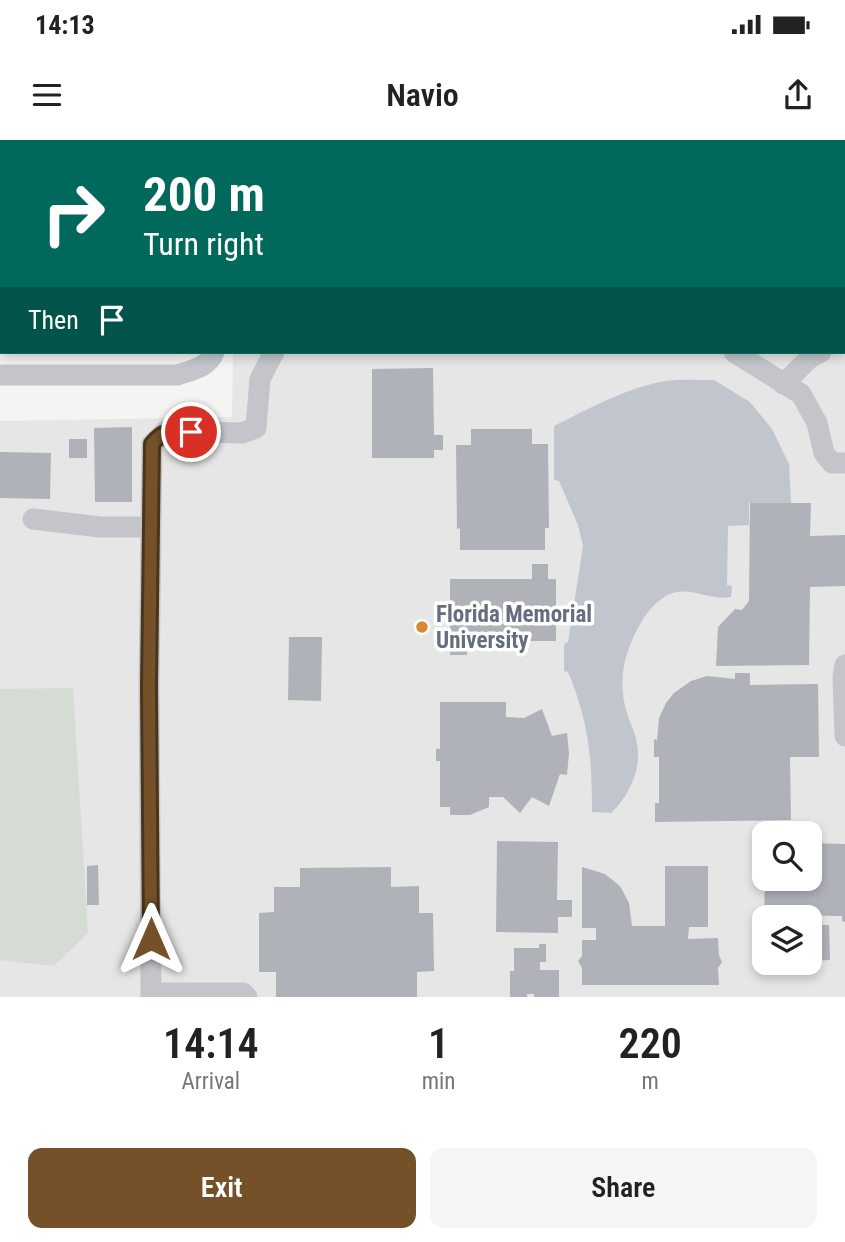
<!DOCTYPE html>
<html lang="en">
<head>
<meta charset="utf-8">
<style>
	:root { --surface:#fff; --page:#f6f6f6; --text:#222; --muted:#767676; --accent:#745128 }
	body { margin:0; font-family:"Roboto Condensed",sans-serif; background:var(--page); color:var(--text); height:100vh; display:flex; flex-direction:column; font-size:26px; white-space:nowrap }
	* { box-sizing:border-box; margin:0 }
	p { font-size:23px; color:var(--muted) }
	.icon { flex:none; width:38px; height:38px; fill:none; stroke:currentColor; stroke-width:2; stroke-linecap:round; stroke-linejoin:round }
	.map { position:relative; height:857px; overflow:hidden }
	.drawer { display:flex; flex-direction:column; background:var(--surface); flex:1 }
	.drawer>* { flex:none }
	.hud { position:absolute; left:0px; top:0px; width:845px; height:214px; box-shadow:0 4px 10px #0003; background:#00695c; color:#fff; overflow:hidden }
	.controls { position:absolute; left:752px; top:681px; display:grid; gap:14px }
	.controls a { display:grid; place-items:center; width:70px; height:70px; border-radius:14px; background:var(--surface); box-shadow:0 4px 10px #0003; font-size:35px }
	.pin { position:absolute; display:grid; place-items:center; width:60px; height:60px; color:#fff; margin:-30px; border:4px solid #fff; border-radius:50%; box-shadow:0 2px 7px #0007 }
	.me { position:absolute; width:77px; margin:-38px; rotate:0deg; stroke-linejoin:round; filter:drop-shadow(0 0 5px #0008) }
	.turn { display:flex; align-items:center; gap:24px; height:147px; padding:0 28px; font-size:32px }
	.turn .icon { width:91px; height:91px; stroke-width:2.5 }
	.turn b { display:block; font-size:49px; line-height:60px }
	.then { display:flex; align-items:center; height:66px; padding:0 28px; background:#0003; gap:14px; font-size:26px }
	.eta { display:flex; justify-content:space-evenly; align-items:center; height:119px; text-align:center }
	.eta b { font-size:42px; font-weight:600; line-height:49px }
	.cta { display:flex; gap:14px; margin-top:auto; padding:14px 28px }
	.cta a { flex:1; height:80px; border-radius:14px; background:var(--accent); color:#fff; font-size:28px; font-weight:600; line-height:80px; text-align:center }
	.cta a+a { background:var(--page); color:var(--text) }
	.status { display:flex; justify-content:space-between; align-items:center; height:49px; padding:0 35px; background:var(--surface); direction:ltr }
	.status svg { height:19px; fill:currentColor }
	header { display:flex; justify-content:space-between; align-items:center; height:91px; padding:0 28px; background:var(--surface); font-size:32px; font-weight:600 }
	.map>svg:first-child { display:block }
	.built { fill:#e5e6e5; fill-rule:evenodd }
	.green { fill:#d4dcd4 }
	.water { fill:#c1c6ce }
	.building { fill:#afb2b9 }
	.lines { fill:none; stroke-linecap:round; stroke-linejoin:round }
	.minor { stroke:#c4c5ca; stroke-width:21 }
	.route-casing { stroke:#4b351a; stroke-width:18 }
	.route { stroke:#745128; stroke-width:12 }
	.poi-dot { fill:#d88a2f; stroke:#fff; stroke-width:2.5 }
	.labels { text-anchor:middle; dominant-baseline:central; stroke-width:7; stroke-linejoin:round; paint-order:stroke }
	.poi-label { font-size:23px; font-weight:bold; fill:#666d81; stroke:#fff; text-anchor:start }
</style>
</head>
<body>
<div class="status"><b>14:13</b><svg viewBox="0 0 49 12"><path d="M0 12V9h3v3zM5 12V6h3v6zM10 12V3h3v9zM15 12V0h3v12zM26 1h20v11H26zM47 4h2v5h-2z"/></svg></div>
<header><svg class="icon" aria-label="menu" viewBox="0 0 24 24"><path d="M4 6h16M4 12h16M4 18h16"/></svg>Navio<svg class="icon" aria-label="share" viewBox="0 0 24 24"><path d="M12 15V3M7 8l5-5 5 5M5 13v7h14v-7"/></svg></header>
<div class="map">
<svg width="845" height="857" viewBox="0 0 845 857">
	<rect width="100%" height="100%" fill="#f4f5f2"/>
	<!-- built -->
	<path class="built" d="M233,0H845V857H0V281L232,277L233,212H844V2ZM765,693H810V738H765ZM765,777H810V822H765Z"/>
	<!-- green -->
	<path class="green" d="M73,548L88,793L54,826L0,820V549Z"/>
	<!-- water -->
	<path class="water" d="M714,240L750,262L772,289L789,324L791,363H749V385L728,386L727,445L732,446L731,457C711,461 693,447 673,453C660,457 649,469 642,481C629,503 620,527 623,553C624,568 630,581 635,595C644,623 632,653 611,673L592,672C592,619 589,582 568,532L564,531V504L568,502L583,406L578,385L559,341L554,340V286C590,268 626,248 665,241C681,239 698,240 714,240Z"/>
	<!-- building -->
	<path class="building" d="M433,228L434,295H443V310H434V318H372V229Z
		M132,287V362H95L94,288Z
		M471,289H532V304H548L549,388H545V410H460V388L457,389L456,305H471Z
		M69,299H87V318H69Z
		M0,312L51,313L50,359L0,358Z
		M750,363H811L810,396L845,395V446L810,447L809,525L716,526L718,487L735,469L742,470L749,461Z
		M532,424H548V439H556V501H467V515H450V439H532Z
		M289,497H322L321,561L288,560Z
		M735,533H750V545L818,544L819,617H790L791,680L655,682V663H659V617H654V599L657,600L659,578L666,563L674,553L691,541L707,536L735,539Z
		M440,562H506V577L524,578L542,569L552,596L567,593L569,613L567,635L560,634L549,666L532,657L520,673L503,657H489V667L470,675H450V667H440V621H436V609H440Z
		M497,701L558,702L557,760H572V777H558V793L496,792Z
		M810,703L845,704V782L842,781V776L775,775V777H764L765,738H810Z
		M98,725L99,765H87V726Z
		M665,726H708V787H689L688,799L718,798L719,815L722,822L718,828L719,845H582V828L578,821L582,816V800H596V788H582V727L605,734L620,746L629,763L632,786H665Z
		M391,727V747L419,746V773H433L434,831L417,832V857H276V832H259V773L274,772V747H300V728Z
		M810,785H829L830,820L810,821Z
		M539,804H546V822H540V830H559V857H534V854H527V857H510V831H514V808H539Z"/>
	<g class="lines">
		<!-- minor -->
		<path class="minor" d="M307,0V2
			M617,0V2
			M216,2V0
			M0,10H2
			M0,85H2
			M0,158H2
			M844,200H845
			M734,212L801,254L817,283L824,313L832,323H845
			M0,235H177C192,230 209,227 214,212
			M783,244L811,217L821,212
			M33,379L100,387H151
			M845,525L843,537L845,596
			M151,853H243L247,857
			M151,857L149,546L152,304L166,291L242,293L256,288L260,239L274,212"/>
	</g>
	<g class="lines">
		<defs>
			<path id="route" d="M151,799L149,546L152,304C165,288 173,291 191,292"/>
		</defs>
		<!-- route casing -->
		<use href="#route" class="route-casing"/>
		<!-- route -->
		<use href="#route" class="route"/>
	</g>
	<!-- markers -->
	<circle class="poi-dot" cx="422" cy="487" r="7"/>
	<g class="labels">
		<!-- poi labels -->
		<g class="poi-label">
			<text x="436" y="474">Florida Memorial<tspan x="436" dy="26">University</tspan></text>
		</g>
	</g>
</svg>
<div class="controls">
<a><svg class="icon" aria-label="search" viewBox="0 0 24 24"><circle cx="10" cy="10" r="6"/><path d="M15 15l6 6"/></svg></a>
<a><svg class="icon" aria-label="layers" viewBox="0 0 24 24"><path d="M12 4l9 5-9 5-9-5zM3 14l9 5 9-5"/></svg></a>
</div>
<div class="pin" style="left:191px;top:292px;background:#d93025"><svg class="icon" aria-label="arrive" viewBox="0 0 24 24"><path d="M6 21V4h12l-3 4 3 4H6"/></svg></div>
<svg class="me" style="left:151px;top:799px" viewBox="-20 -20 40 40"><path d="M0-17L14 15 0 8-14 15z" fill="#745128" stroke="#fff" stroke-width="4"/></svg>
<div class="hud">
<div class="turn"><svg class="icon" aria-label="right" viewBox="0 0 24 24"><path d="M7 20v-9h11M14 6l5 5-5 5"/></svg><div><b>200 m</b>Turn right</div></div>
<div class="then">Then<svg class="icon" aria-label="arrive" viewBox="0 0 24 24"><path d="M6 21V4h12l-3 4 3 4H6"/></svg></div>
</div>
</div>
<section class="drawer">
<div class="eta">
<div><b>14:14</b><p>Arrival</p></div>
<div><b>1</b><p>min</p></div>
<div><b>220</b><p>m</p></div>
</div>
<div class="cta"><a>Exit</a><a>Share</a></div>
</section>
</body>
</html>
